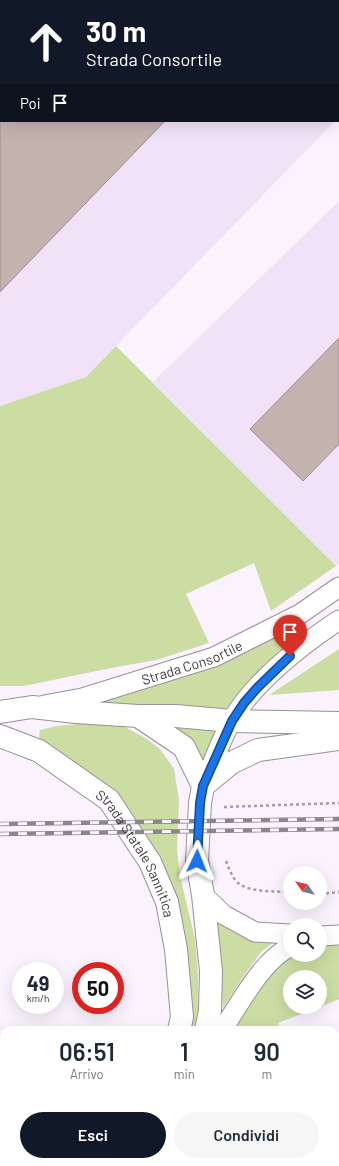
<!DOCTYPE html>
<html lang="it">
<head>
<meta charset="utf-8">
<style>
	:root { --surface:#fff; --page:#f6f6f7; --text:#1f2937; --muted:#747a83; --accent:#111827 }
	body { margin:0; font-family:Barlow,sans-serif; background:var(--page); color:var(--text); height:100vh; display:flex; flex-direction:column; font-size:15px; white-space:nowrap }
	* { box-sizing:border-box; margin:0 }
	p { font-size:13px; color:var(--muted) }
	.icon { flex:none; width:22px; height:22px; fill:none; stroke:currentColor; stroke-width:2; stroke-linecap:round; stroke-linejoin:round }
	.map { position:relative; flex:1; overflow:hidden }
	.drawer { position:absolute; left:0px; top:1026px; width:339px; height:140px; display:flex; flex-direction:column; background:var(--surface); border-radius:12px 12px 0 0; box-shadow:0 4px 16px #0002 }
	.drawer>* { flex:none }
	.banner { position:absolute; left:0px; top:0px; width:339px; height:122px; box-shadow:0 4px 16px #0002; background:#111827; color:#fff; overflow:hidden }
	.needle { width:26px; rotate:304deg }
	.controls { position:absolute; left:283px; top:866px; display:grid; gap:8px }
	.controls a { display:grid; place-items:center; width:44px; height:44px; border-radius:50%; background:var(--surface); box-shadow:0 4px 16px #0002; font-size:20px }
	.speed { position:absolute; left:12px; top:962px; display:flex; gap:8px; font-size:20px; font-weight:700; text-align:center }
	.speed>* { display:grid; place-content:center; width:52px; height:52px; border-radius:50%; background:var(--surface); box-shadow:0 4px 16px #0002; line-height:1 }
	.speed small { font-size:10px; font-weight:400 }
	.speed .limit { border:6px solid #d22; background:#fff; color:#111 }
	.pin { position:absolute; display:grid; place-items:center; width:34px; height:34px; color:#fff; margin:-41px -17px; border-radius:50% 50% 50% 0; rotate:-45deg; box-shadow:0 0 4px #0007 }
	.pin .icon { rotate:45deg }
	.me { position:absolute; width:44px; margin:-22px; rotate:2deg; stroke-linejoin:round; filter:drop-shadow(0 0 3px #0008) }
	.turn { display:flex; align-items:center; gap:14px; height:84px; padding:0 20px; font-size:18px }
	.turn .icon { width:52px; height:52px; stroke-width:2.5 }
	.turn b { display:block; font-size:28px; line-height:34px }
	.then { display:flex; align-items:center; height:38px; padding:0 20px; background:#0003; gap:8px; font-size:15px }
	.eta { display:flex; justify-content:space-evenly; align-items:center; height:68px; text-align:center }
	.eta b { font-size:24px; font-weight:600; line-height:28px }
	.primary-button { display:flex; gap:8px; margin-top:auto; padding:8px 20px }
	.primary-button a { flex:1; height:46px; border-radius:24px; background:var(--accent); color:#fff; font-size:16px; font-weight:600; line-height:46px; text-align:center }
	.primary-button a+a { background:var(--page); color:var(--text) }
	.map>svg:first-child { display:block }
	.built { fill:#f1e2f7 }
	.green { fill:#cbdda3 }
	.building { fill:#c4b2af; stroke:#9e8d8a }
	.lines { fill:none; stroke-linecap:round; stroke-linejoin:round }
	.minor-casing { stroke:#988f9b; stroke-width:21 }
	.major-casing { stroke:#988f9b; stroke-width:24 }
	.path { stroke:#a39ca5; stroke-width:2.5; stroke-dasharray:3 3; stroke-linecap:butt }
	.minor { stroke:#fff; stroke-width:19 }
	.major { stroke:#fff; stroke-width:22 }
	.rail-casing { stroke:#8b858c; stroke-width:4.5 }
	.rail { stroke:#faf2fd; stroke-width:3; stroke-dasharray:9; stroke-linecap:butt }
	.route-casing { stroke:#114b97; stroke-width:10 }
	.route { stroke:#1a73e8; stroke-width:7 }
	.labels { text-anchor:middle; dominant-baseline:central; stroke-width:4; stroke-linejoin:round; paint-order:stroke }
	.street-label { font-size:14px; fill:#3e3a3f; stroke:#faf2fd }
</style>
</head>
<body>
<div class="map">
<svg width="339" height="1166" viewBox="0 0 339 1166">
	<rect width="100%" height="100%" fill="#faf2fd"/>
	<!-- built -->
	<path class="built" d="M0,0H339L338,118V1H1V121H335L86,377L0,406Z
		M339,201V564L336,566L153,382Z"/>
	<!-- green -->
	<path class="green" d="M116,346L336,566L271,611L254,563L186,594L209,643L156,660L106,669L24,686H0V406L86,377Z
		M302,626L203,771L189,742L80,703L276,636Z
		M339,649V690L269,695Z
		M96,722L121,725L147,739L160,749L174,769L179,800L177,849L180,876L195,939L198,974V1012L194,1030H185L157,863L39,737L40,730L57,726Z
		M217,923L244,937L275,941L261,952L245,974L223,1008Z
		M320,944H339V999L320,1007V977H290V1007H319L278,1023L281,1030H233L275,964L290,955H320Z
		M153,1162H184L182,1166H151Z"/>
	<!-- building -->
	<path class="building" d="M0,0H282L1,1V121H165L0,292Z
		M339,338V444L303,481L250,429Z
		M0,1068L4,1070V1162H36L34,1166H0Z
		M339,1134V1166H255L265,1162H335V1135Z"/>
	<g class="lines">
		<defs>
			<g id="minor">
				<path id="s1" d="M44,705L82,698L214,657L300,614L339,587"/>
				<path d="M203,786C212,765 220,742 231,722C252,683 303,644 339,620"/>
				<path d="M203,895L224,915L255,932L290,934"/>
				<path d="M320,936L339,935"/>
				<path d="M222,1030C240,1004 262,960 290,947"/>
			</g>
			<g id="major">
				<path d="M0,712L32,707L76,712L138,716L184,747L203,786L200,803L197,861L203,895L211,971L210,1011L206,1030"/>
				<path d="M138,716H176L232,721L339,723"/>
				<path id="s2" d="M0,736L39,751L109,800L150,862L167,902L176,949L182,1017L179,1030"/>
				<path d="M203,786L231,763L258,750L339,739"/>
				<path d="M135,1166L137,1162"/>
			</g>
		</defs>
		<!-- minor casing -->
		<use href="#minor" class="minor-casing"/>
		<!-- major casing -->
		<use href="#major" class="major-casing"/>
		<!-- path -->
		<path class="path" d="M224,807L339,803
			M226,861C229,868 231,875 236,881C247,893 275,891 290,892
			M320,894L339,892
			M194,1166L197,1162"/>
		<!-- minor -->
		<use href="#minor" class="minor"/>
		<!-- major -->
		<use href="#major" class="major"/>
		<defs>
			<path id="rail" d="M0,824L339,819
				M0,834L339,829"/>
		</defs>
		<!-- rail casing -->
		<use href="#rail" class="rail-casing"/>
		<!-- rail -->
		<use href="#rail" class="rail"/>
	</g>
	<g class="lines">
		<defs>
			<path id="route" d="M197,861L200,803L203,786L232,721L244,703L257,688L290,656"/>
		</defs>
		<!-- route casing -->
		<use href="#route" class="route-casing"/>
		<!-- route -->
		<use href="#route" class="route"/>
	</g>
	<g class="labels">
		<!-- street labels -->
		<g class="street-label">
			<text stroke="none"><textPath href="#s1" startOffset="154">Strada Consortile</textPath></text>
			<text stroke="none"><textPath href="#s2" startOffset="187">Strada Statale Sannitica</textPath></text>
		</g>
	</g>
</svg>
<div class="controls">
<a><svg class="needle" viewBox="-14 -14 28 28"><path d="M0-13l5 13h-10z" fill="#e53935"/><path d="M0 13l5-13h-10z" fill="#747a83"/></svg></a>
<a><svg class="icon" aria-label="search" viewBox="0 0 24 24"><circle cx="10" cy="10" r="6"/><path d="M15 15l6 6"/></svg></a>
<a><svg class="icon" aria-label="layers" viewBox="0 0 24 24"><path d="M12 4l9 5-9 5-9-5zM3 14l9 5 9-5"/></svg></a>
</div>
<div class="speed"><div>49<small>km/h</small></div><div class="limit">50</div></div>
<div class="pin" style="left:290px;top:656px;background:#d93025"><svg class="icon" aria-label="arrive" viewBox="0 0 24 24"><path d="M6 21V4h12l-3 4 3 4H6"/></svg></div>
<svg class="me" style="left:197px;top:861px" viewBox="-20 -20 40 40"><path d="M0-17L14 15 0 8-14 15z" fill="#1a73e8" stroke="#fff" stroke-width="4"/></svg>
<div class="banner">
<div class="turn"><svg class="icon" aria-label="ahead" viewBox="0 0 24 24"><path d="M12 20V5M6 11l6-6 6 6"/></svg><div><b>30 m</b>Strada Consortile</div></div>
<div class="then">Poi<svg class="icon" aria-label="arrive" viewBox="0 0 24 24"><path d="M6 21V4h12l-3 4 3 4H6"/></svg></div>
</div>
<section class="drawer">
<div class="eta">
<div><b>06:51</b><p>Arrivo</p></div>
<div><b>1</b><p>min</p></div>
<div><b>90</b><p>m</p></div>
</div>
<div class="primary-button"><a>Esci</a><a>Condividi</a></div>
</section>
</div>
</body>
</html>
